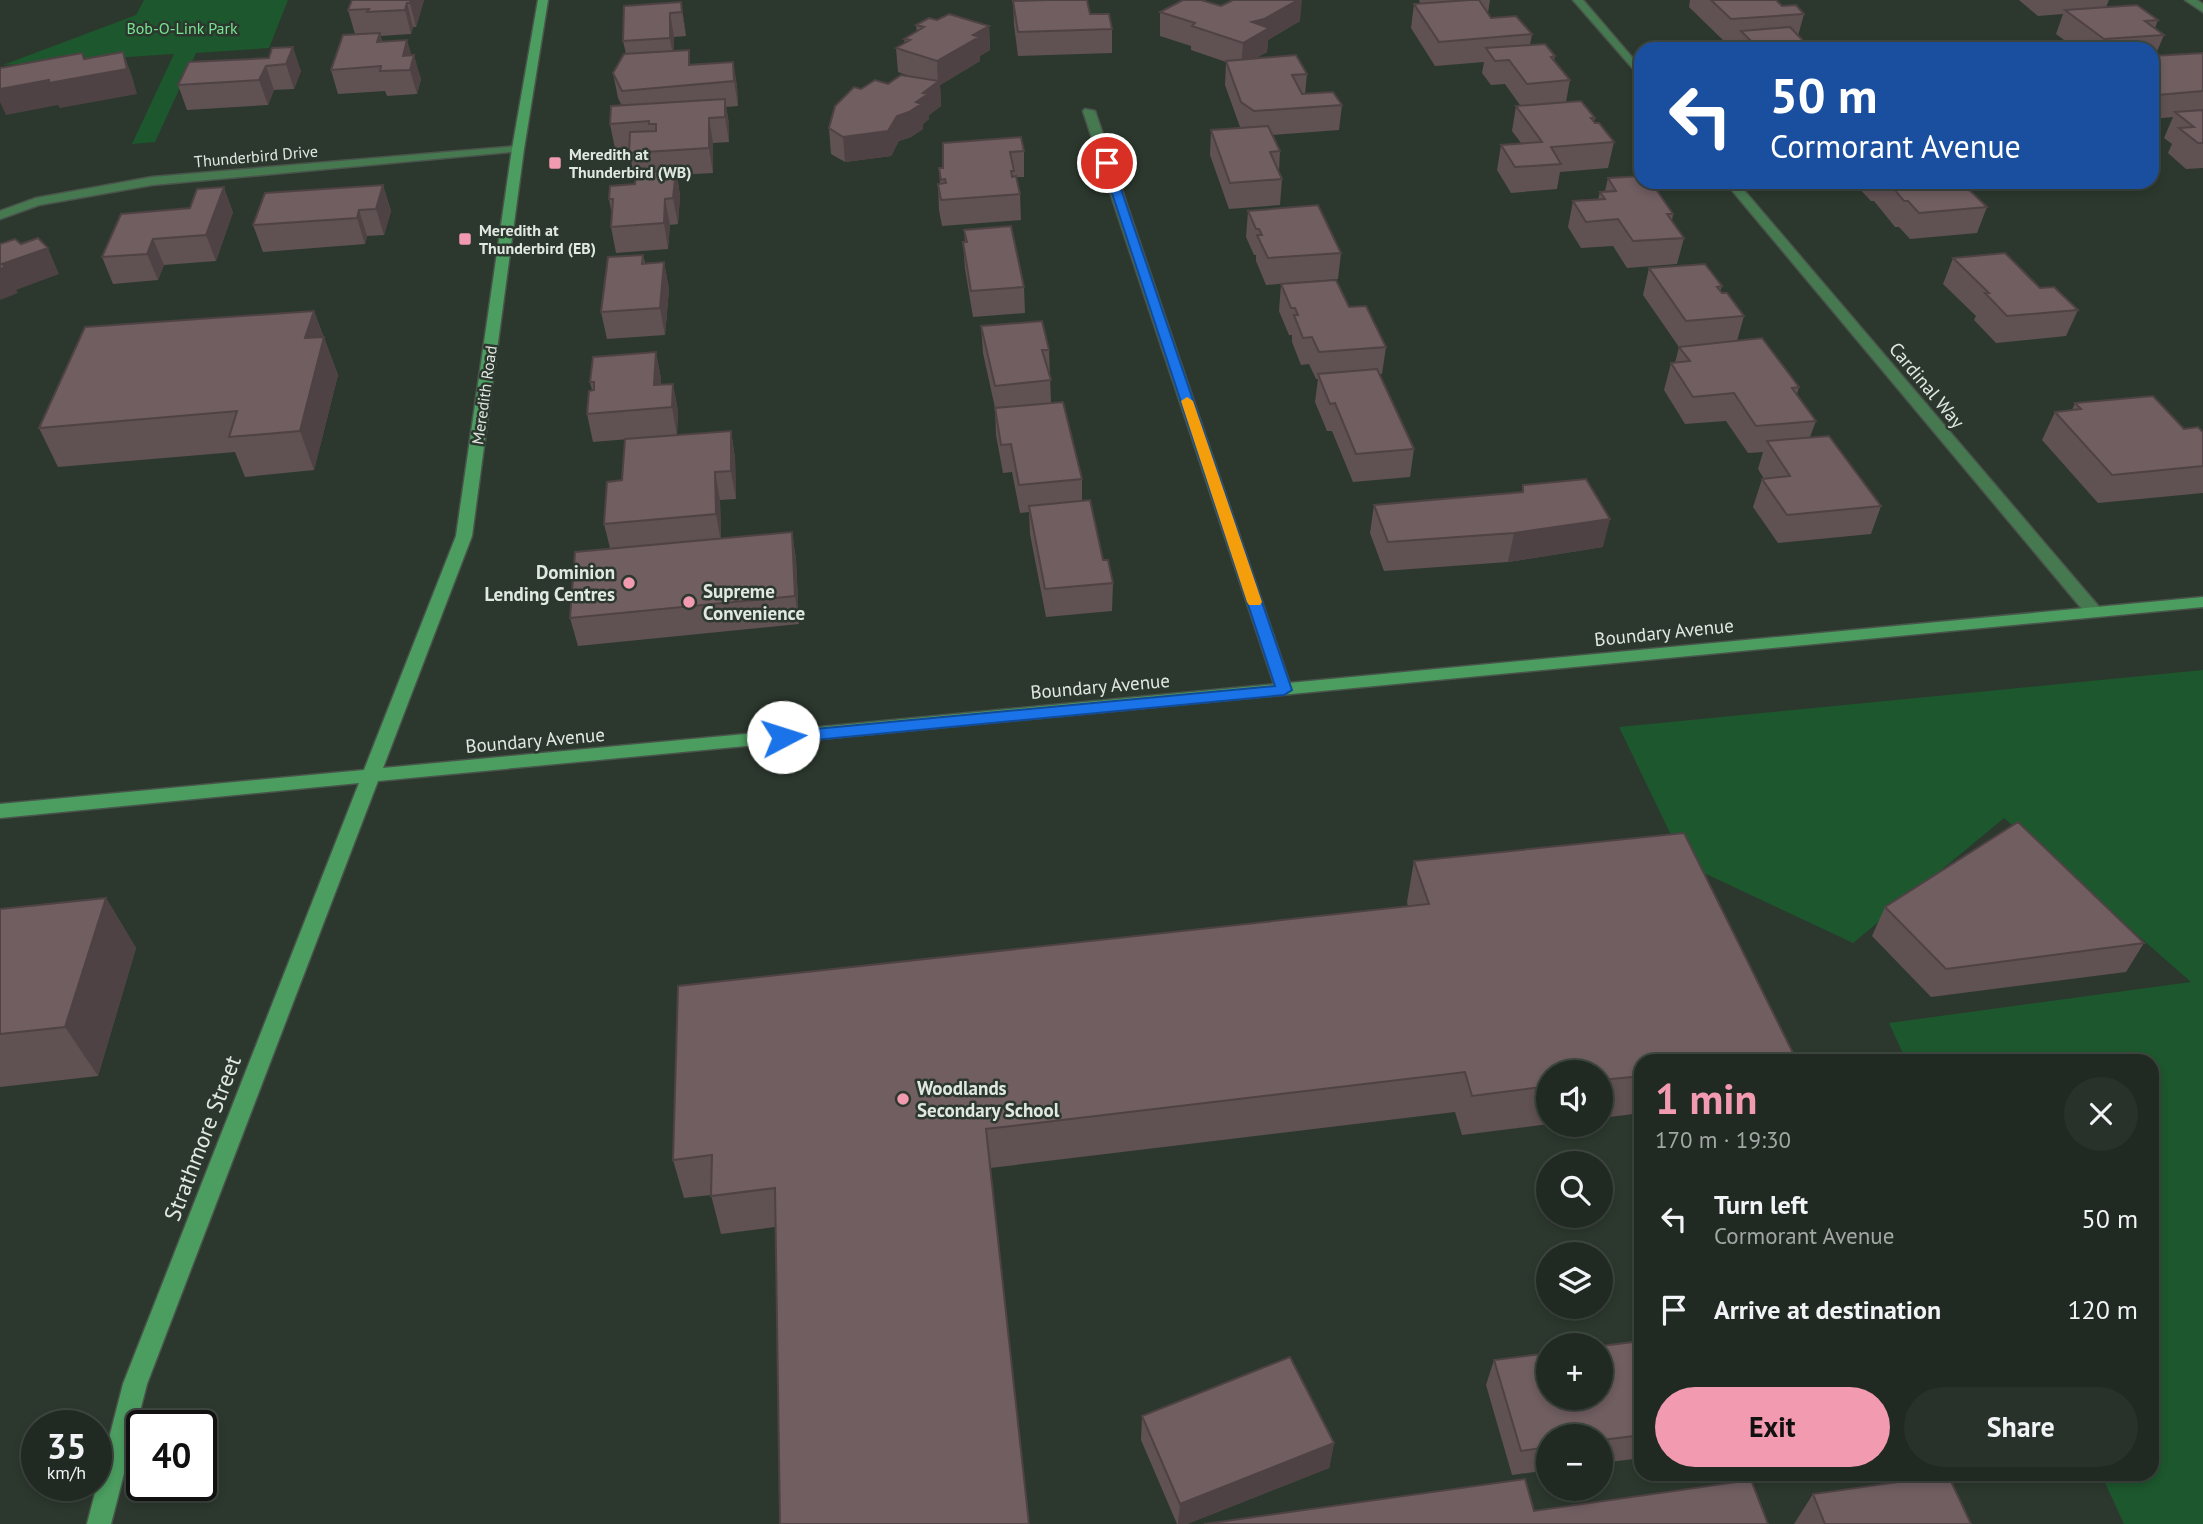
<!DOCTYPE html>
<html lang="en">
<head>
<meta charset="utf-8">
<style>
	:root { --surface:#212a22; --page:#29322a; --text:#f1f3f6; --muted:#a2a7a5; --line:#3e4640; --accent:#f29aaf }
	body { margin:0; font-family:"PT Sans",sans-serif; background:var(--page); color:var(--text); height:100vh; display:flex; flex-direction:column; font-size:26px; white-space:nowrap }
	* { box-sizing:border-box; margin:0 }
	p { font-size:23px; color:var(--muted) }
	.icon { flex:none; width:38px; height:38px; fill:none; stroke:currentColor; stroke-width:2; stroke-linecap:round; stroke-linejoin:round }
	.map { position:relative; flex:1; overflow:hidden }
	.sheet { position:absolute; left:1634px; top:1054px; width:525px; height:427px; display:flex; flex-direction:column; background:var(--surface); border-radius:21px; box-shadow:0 4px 10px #0003,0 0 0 2px var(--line) }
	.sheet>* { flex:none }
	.guide { position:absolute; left:1634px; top:42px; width:525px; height:147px; border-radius:21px; box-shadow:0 4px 10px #0003,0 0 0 2px var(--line); background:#1a4fa0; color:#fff; overflow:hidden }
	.fabs { position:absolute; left:1536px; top:1060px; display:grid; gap:14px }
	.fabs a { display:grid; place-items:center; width:77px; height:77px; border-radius:50%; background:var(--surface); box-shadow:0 4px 10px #0003,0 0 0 2px var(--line); font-size:35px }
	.speed { position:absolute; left:21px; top:1410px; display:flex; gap:14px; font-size:35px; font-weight:700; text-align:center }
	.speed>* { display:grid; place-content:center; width:91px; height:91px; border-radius:50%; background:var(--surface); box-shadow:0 4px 10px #0003,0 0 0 2px var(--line); line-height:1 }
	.speed small { font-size:18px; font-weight:400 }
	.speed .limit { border:4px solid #111; border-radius:10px; background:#fff; color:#111 }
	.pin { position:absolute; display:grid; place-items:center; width:60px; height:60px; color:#fff; margin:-30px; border:4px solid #fff; border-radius:50%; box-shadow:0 2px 7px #0007 }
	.me { position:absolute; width:77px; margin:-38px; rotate:85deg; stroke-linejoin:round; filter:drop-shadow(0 0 5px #0008) }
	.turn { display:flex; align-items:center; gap:24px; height:147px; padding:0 21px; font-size:32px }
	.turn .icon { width:91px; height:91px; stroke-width:2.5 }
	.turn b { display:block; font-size:49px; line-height:60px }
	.round { display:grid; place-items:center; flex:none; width:74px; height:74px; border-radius:37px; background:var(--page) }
	.overview { display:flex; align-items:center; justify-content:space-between; height:119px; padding:0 21px }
	h1 { font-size:42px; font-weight:600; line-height:52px; color:var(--accent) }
	.action { display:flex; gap:14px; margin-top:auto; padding:14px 21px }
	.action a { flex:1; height:80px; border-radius:42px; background:var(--accent); color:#111; font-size:28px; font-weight:600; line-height:80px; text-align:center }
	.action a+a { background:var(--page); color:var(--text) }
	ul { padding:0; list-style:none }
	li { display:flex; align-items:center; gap:21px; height:91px; padding:0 21px }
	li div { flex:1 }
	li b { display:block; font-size:26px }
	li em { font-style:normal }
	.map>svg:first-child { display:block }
	.green { fill:#1d572d }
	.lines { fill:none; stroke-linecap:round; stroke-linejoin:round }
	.street-casing { stroke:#49544b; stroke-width:3 }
	.secondary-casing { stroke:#49544b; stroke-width:3 }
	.street { fill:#477951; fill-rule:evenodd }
	.secondary { fill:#4b9e60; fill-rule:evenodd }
	.wall { fill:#605153 }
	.shaded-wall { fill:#4e4244 }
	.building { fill:#705e61; stroke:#4e4244; stroke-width:2 }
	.route { fill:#1a73e8; stroke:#114b97; stroke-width:2 }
	.slow { fill:#f59e0b }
	.poi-dot { fill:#f29aaf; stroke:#2c382e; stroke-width:2.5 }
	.labels { text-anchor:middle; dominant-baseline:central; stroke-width:5; stroke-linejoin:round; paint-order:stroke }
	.far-park-label { font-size:16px; fill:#78e492; stroke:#2c382e }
	.far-poi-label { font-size:16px; font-weight:bold; fill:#e1e8e2; stroke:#2c382e; text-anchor:start }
	.far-street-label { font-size:16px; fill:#e1e8e2; stroke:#2c382e }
	.street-label { font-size:19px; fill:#e1e8e2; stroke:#2c382e }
	.poi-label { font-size:19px; font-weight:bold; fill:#e1e8e2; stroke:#2c382e; text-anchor:start }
	.near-street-label { font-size:23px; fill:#e1e8e2; stroke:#2c382e }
</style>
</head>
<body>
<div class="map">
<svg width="2203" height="1524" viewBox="0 0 2203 1524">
	<rect width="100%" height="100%" fill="#2c382e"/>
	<!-- green -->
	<path class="green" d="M144,0H288L269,48L196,53L155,142L132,144L174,54L3,65L136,15Z
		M2203,670V1524H2124L2101,1474H2152V1060H1906L1889,1023L2191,982L2004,818L1853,943L1685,864L1619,727Z"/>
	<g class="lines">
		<defs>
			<path id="street" d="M1573,0H1583L1642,69V79Z
				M2185,0H2197L2203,4V12Z
				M1085,109L1095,111L1292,690L1290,694H1278L1276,690L1083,111Z
				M518,146L522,147V151L152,185L39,205L0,219V211L36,198L152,177Z
				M1725,182H1737L2100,608L2102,612L2100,616H2088Z"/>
			<path id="secondary" d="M538,0H548L524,149L472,536L383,768L2203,597V607L378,781L147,1384L111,1524H87L123,1384L359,783L0,818V804L364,770L456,536L512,149Z"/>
		</defs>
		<!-- street casing -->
		<use href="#street" class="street-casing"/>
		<!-- secondary casing -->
		<use href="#secondary" class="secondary-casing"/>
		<!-- street -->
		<use href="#street" class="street"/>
		<!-- secondary -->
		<use href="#secondary" class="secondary"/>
	</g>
	<!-- wall -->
	<path class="wall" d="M352,0H424L416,27H413L411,34L380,36L382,42L412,55L421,79L417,94L387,96L385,91L338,94L331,70L373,34V33L355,34L348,10Z
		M1419,0H1490L1488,13L1491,18L1532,34L1530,45L1555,56L1554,61L1570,80L1566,102L1595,118L1594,122L1614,142L1608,168L1560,172L1557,189L1511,193L1497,170L1501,145L1521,143L1512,131L1516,106L1520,105L1505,84L1491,85L1482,73L1484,62L1435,66L1411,28L1414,4L1420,3Z
		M1690,0H1776L1782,6L1804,14L1798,36L1811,49H1736L1738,42L1726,43L1689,7Z
		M2019,0H2109L2106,7L2158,20L2155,28L2164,35L2155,56L2203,53V168L2186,169L2168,153L2172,144L2164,138L2173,117L2152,119V49H2076L2056,34L2063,14L2038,16Z
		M1013,1L1090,14L1112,29V53L1018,56L1014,25Z
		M681,2L686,36L674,37V51L691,64L733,62L737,86L738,106L726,107L729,124V142L713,143V173L677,175L680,196L678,224L670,225L668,249L616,253L611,227L612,215L609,199L635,184V178L629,153L630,148L615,149L610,124L622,106L618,98L613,73L626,54L623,41Z
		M1221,6L1300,21L1268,40L1267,52L1256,58L1307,74L1305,94L1342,105L1339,130L1272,135L1280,151L1279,171L1282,179L1280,205L1229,209L1210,155L1211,130L1241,128L1240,127L1225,85L1226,62L1191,50V46L1160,36V12Z
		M937,20L989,26L990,50L980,56V61L940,85L941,106L929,115V119L923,124V129L911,137L899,141L891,156L845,162L831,154L829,128L861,89L888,84L912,77L898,72L896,48L905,43L904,39L917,32L916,25Z
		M272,48L301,71L294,89L274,90L268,105L187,110L178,85L269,58Z
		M943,143L1024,151V177H1016L1020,194L1021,220L942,226L939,210L938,184H940L939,168H943Z
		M1608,178L1673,214L1672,221L1684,238L1677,264L1627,268L1613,246L1581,248L1568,227L1573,201L1598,200L1600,192L1605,191Z
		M1853,182H1961L1987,207L1977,233L1910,239L1899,227H1895L1874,201H1871Z
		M383,185L391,211L384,235L367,236L365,244L263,252L253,225Z
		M1248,211L1341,253L1338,279L1266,285L1256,261V255H1254L1246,237Z
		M233,212L216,261L164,265L158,280L113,284L102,257L121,214Z
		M964,230L1024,287L1025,313L973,317L965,269L963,242H965Z
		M643,255L645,263L664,262L669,289L665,335L607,339L601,312Z
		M1953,258L2040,288L2078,310L2066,336L1996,343L1974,320L1976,316L1943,284Z
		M1649,268L1722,286L1720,291L1744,316L1737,341L1799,387L1797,394L1816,421L1810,437L1881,506L1871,534L1778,543L1753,507L1762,479H1764L1758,469L1763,452L1748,453L1726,421L1685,424L1664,390L1671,363H1675L1679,347L1643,295Z
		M1281,284L1349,307L1386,347L1382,374H1379L1414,449L1410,477L1353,482L1332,431H1327L1315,402L1318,379H1316L1309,364L1301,365L1292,342V335H1289L1279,311Z
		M314,311L338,375L314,470L245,477L235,452L58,467L39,428Z
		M981,326L1049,350L1051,403L1082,479V501L1103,560L1113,583L1112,611L1046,617L1030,534L1029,512L1020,513L1012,472L1003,473L996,435L995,408L983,353Z
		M656,352L661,379V385L673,384L678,411L677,435L593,442L587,414L592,390L590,382Z
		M2075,403L2203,432V493L2098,503L2042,440L2055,412L2072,410Z
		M731,431L735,458L736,499L720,500L721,538L792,532L796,560L799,624L578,646L570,618L610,548L604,524L622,480Z
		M1523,485L1603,547L1508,562L1384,571L1370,533L1374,505L1522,492Z
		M1414,861L1795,1057L1794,1060H1642V1113L1601,1118V1073H1549V1124L1462,1135L1455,1112L990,1168L775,1227L721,1234L711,1195L684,1198L673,1160L1408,907L1407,902Z
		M106,898L136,948L98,1076L0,1087V909Z
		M1885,907L2144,943L2126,972L1931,997L1872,936Z
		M1642,1341V1458L1601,1463V1437H1549V1470L1512,1475L1486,1385L1494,1360Z
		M1142,1416L1334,1443L1329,1468L1187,1524H1177L1141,1440Z
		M1813,1494L1971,1524H1794Z"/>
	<!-- shaded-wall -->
	<path class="shaded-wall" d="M411,0H424L416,27L410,3Z
		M1298,0H1302L1300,21L1268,40L1267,52L1241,67L1243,43L1252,22Z
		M681,2L685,26L686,36L682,12Z
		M407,3L413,27L411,34L405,10Z
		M670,13L674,37V62L670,38Z
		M989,26L990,50L980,56V61L940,85L941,106L929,115V119L923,124V129L911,137L899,141L891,156L845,162L843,137L897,116L916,102L923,93L938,82L937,61L973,35Z
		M380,33L387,57L377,42Z
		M407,40L413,60L414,55L421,79L417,94L410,70L403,56Z
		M293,47L301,71L294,89L286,64Z
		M123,52L132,76L137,94L60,108L58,105L6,115L0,102V89L82,53L91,76Z
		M733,62L737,86L738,106L734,81Z
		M266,66L274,90L268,105L259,80Z
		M725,99L729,124V142L725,117Z
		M709,118L713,143V173L709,148Z
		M676,170L680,196L678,224L673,198Z
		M383,185L391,211L384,235L376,209Z
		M224,187L233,212L216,261L206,235Z
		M665,199L670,225L668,249L664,223Z
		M359,210L367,236L365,244L357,218Z
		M153,239L164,265L158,280L147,254Z
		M48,248L59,274L16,290L18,293L0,300V269L2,264Z
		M664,262L669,289L665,335L660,308Z
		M314,311L324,339V337L338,375L314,470L300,431L305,338Z
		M656,352L661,379L660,408L654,385Z
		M673,384L678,411L677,435L672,407Z
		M731,431L735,458L736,499L731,471Z
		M715,472L720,500L721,542L716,514Z
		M1610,519L1603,547L1508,562L1514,533Z
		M792,532L796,560L799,624L795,596Z
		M106,898L136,948L98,1076L65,1027Z
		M1334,1443L1329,1468L1187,1524H1178L1180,1504Z"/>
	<!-- building -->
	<path class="building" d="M352,0H411L410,3H407L405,10L367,12L369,9L348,10Z
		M1048,0H1087L1090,14H1109L1112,29L1018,32L1013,1Z
		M1183,0H1201L1221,6L1233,0H1298L1264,19L1252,22L1269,28L1243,43L1192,26L1195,23L1160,12Z
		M1469,0H1479L1491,18L1516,16L1532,34L1439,42L1414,4Z
		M1711,0H1776L1782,6L1796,5L1804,14L1731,19Z
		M681,2L682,12L670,13V38L623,41L624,6Z
		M2137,5L2158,20L2145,21L2164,35L2104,39L2065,10Z
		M949,14L989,26L973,35L979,37L937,61L896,48L910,40L904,39L924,27L916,25L929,18L937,20Z
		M1790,27L1811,49H1763L1756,42H1752L1741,31Z
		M380,33L377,42L407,40L403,56L414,55L410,70L380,71L381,66L331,70L343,35Z
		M1545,44L1555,56L1551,57L1570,80L1527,84L1509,60L1495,61L1486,48Z
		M293,47L286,64L266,66L259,80L178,85L189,62L269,58L272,48Z
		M689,50V65L733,62L734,81L622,91L613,73L624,54Z
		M123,52L127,69L49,83V80L0,89V68L82,53L84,59Z
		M2203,53V91L2157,95L2152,91V56Z
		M1296,55L1307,74L1292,75L1302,94L1333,92L1342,105L1254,111L1241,102L1226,61Z
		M901,75L939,81L923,93L928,94L916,102L921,104L909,112L897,116L888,131L843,137L829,128L835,106L854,87L861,89L875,80L888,84Z
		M725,99V117L709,118V148L629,153L630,132L656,131V124H649V121L610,124L611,106Z
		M1581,101L1595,118H1591L1595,123H1599L1614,142L1551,147L1561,164L1515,167L1501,145L1542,142L1516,106Z
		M2203,110V143H2198L2179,128L2194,127L2175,112Z
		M1268,126L1280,151L1270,152L1282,179L1230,183L1211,130Z
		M1021,137L1024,151L1010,152L1014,171H1011L1012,177L1016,176L1020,194L941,200L938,184L946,183L945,179L941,180L939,168H943V143Z
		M676,170L673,198L665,199L664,223L611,227L613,199H609L610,186L635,184L636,173Z
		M1642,176V182H1651L1673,214H1667L1684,238L1633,241L1618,219L1586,222L1573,201L1605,199L1600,192L1616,191L1608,178Z
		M1888,182H1961L1987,207L1919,213L1908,201H1904Z
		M383,185L376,209L359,210L357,218L253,225L265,193Z
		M224,187L206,235L153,239L147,254L102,257L121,214L190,208L197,189Z
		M1318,205L1341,253L1268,258L1257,235H1262L1259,229H1256L1248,211Z
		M1011,226L1024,287L971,291L963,242H967L964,230Z
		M38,238L48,248L2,264L5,267L0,269V244L15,239L21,244Z
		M2005,253L2040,288L2054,287L2078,310L2007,316L1985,293H1989L1953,258Z
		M643,255L642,264L664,262L660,308L601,312L608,257Z
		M1705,264L1722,286L1717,287L1722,293H1727L1744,316L1686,321L1649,268Z
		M1336,280L1349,307L1366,306L1386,347L1319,352L1312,337L1303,338L1294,315H1298L1295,308H1291L1281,284Z
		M314,311L305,338L324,337L300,431L229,437L237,411L39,428L85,327Z
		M1042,321L1049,350H1042L1051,380L995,386L981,326Z
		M1762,338L1799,387L1792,388L1816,421L1756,426L1734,393L1693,397L1671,363L1690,361L1679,347Z
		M656,352L654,385L673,384L672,407L587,414L589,391L594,390V382H590L593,357Z
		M1377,369L1414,449L1356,454L1335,403L1330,404L1318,374Z
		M2153,396L2184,429L2198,427L2203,432V466L2112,475L2055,412L2081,409L2075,403Z
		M1063,402L1082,479L1019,485L1011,444L1001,445L995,408Z
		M731,431V471L715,472L716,514L604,524L607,482L622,480L625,439Z
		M1829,436L1881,506L1787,515L1762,479L1790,476L1767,441Z
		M1586,479L1610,519L1514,533L1388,542L1374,505L1523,492V485Z
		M1090,500L1103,560H1108L1113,583L1045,589L1029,506Z
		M792,532L795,596L570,618L575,552Z
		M2018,822L2144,943L1946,969L1885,907Z
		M1684,833L1795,1057L1770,1060H1642V1076L1601,1080V1073H1549V1086L1472,1096L1465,1072L986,1129L1029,1524H780L775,1188L711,1196L712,1155L673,1160L678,986L1429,904L1414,861Z
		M106,898L65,1027L0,1034V909Z
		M1642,1341V1435L1601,1440V1437H1549V1447L1521,1451L1494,1360L1549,1353V1398H1601V1346Z
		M1290,1357L1334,1443L1180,1504L1142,1416Z
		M1948,1475L1971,1524H1825L1813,1494Z
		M1525,1479L1534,1511L1751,1480L1768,1524H1204Z"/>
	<!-- route -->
	<path class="route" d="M1107,160L1112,163L1292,690L1284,695L783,743L778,741L776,737L783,732L1275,686L1102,163Z"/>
	<!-- slow -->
	<path class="slow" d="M1187,397L1193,401L1262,602L1260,605H1249L1247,602L1181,401Z"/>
	<!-- markers -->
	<g class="poi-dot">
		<rect x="548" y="156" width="14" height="14" rx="3.5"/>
		<rect x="458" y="232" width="14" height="14" rx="3.5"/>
		<circle cx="629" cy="583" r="7"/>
		<circle cx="689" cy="602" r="7"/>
		<circle cx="903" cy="1099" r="7"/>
	</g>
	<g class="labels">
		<!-- far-park labels -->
		<g class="far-park-label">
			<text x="182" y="28">Bob-O-Link Park</text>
		</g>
		<!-- far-poi labels -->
		<g class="far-poi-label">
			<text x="569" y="154">Meredith at<tspan x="569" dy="18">Thunderbird (WB)</tspan></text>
			<text x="479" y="230">Meredith at<tspan x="479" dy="18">Thunderbird (EB)</tspan></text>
		</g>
		<!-- far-street labels -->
		<g class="far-street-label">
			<text transform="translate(256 156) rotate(-5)">Thunderbird Drive</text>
			<text transform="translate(484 395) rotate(-82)">Meredith Road</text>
		</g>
		<!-- street labels -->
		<g class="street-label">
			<text transform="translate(1927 385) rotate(50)">Cardinal Way</text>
			<text transform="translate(1664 632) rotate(-6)">Boundary Avenue</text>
			<text transform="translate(1100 686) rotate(-5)">Boundary Avenue</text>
			<text transform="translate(535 740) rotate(-5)">Boundary Avenue</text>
		</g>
		<!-- poi labels -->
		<g class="poi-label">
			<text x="615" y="572" text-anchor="end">Dominion<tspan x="615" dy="22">Lending Centres</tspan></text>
			<text x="703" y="591">Supreme<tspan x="703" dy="22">Convenience</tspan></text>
			<text x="917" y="1088">Woodlands<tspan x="917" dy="22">Secondary School</tspan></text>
		</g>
		<!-- near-street labels -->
		<g class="near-street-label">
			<text transform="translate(202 1138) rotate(-69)">Strathmore Street</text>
		</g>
	</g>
</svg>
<div class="fabs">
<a><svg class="icon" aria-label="sound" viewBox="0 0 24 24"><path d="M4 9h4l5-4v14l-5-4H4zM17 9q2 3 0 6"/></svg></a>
<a><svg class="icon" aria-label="search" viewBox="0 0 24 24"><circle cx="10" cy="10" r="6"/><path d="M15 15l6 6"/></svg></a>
<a><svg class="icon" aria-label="layers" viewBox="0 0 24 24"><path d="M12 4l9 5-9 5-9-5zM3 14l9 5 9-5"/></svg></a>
<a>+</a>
<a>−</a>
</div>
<div class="speed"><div>35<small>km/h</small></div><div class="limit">40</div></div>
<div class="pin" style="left:1107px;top:163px;background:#d93025"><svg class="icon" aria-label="arrive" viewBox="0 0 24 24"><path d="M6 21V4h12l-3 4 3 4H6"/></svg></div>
<svg class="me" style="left:783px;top:737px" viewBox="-20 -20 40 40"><circle r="19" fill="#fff"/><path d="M0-13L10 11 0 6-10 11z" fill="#1a73e8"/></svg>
<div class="guide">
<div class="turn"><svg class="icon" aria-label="left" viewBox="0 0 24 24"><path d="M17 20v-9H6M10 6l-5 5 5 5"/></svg><div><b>50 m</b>Cormorant Avenue</div></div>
</div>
<section class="sheet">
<div class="overview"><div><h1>1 min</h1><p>170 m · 19:30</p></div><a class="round"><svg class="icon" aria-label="close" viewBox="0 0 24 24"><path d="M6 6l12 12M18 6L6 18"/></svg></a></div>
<ul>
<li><svg class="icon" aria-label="left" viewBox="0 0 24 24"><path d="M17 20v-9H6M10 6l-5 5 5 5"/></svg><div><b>Turn left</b><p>Cormorant Avenue</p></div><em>50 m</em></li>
<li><svg class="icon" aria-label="arrive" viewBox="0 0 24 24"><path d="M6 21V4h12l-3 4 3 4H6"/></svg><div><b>Arrive at destination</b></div><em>120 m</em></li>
</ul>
<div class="action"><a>Exit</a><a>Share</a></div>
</section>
</div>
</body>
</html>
